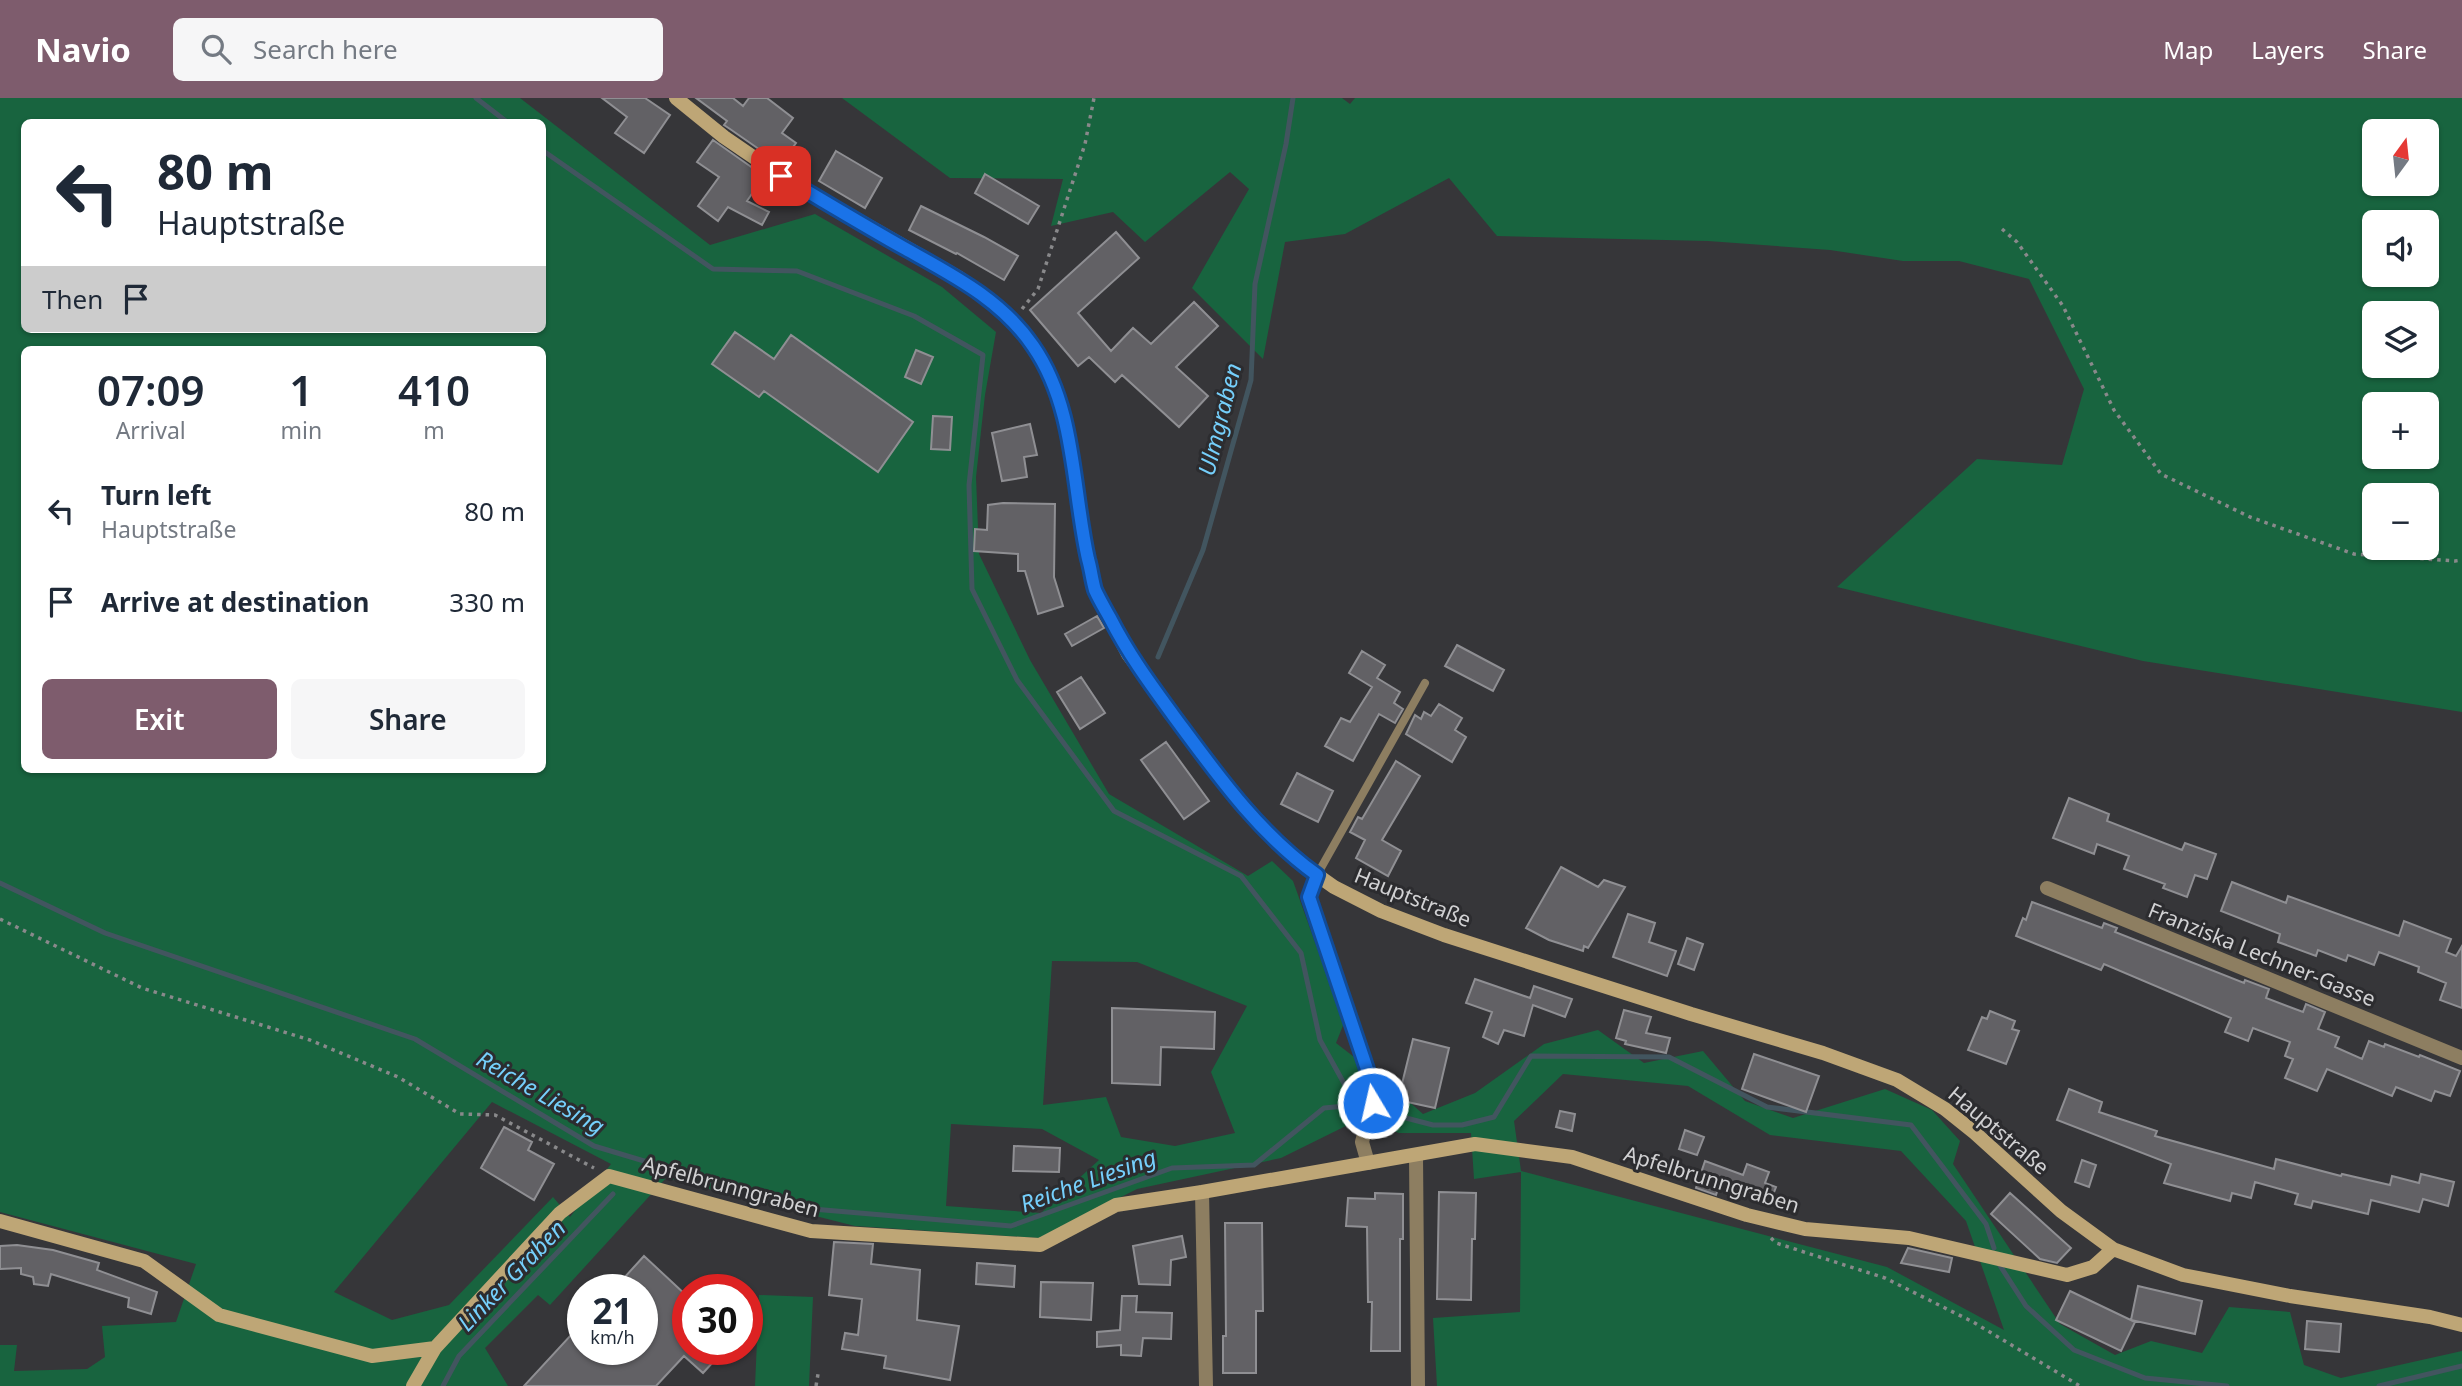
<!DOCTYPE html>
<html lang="en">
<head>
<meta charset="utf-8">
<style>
	:root { --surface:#fff; --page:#f6f6f7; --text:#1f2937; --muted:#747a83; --accent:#7e5c6d }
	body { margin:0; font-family:"Noto Sans",sans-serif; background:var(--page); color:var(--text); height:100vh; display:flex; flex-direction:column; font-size:26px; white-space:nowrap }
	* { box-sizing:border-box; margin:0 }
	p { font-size:23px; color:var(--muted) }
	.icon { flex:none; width:38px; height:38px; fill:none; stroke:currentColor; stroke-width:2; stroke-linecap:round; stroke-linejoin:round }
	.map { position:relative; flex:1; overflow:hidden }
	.side { position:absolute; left:21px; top:248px; width:525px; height:427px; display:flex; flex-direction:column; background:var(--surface); border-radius:10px; box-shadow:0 2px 5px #0004 }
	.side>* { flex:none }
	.banner { position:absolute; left:21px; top:21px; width:525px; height:214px; border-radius:10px; box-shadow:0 2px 5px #0004; background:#fff; color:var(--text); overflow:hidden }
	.needle { width:46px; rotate:15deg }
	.buttons { position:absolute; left:2362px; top:21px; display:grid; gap:14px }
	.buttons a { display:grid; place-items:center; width:77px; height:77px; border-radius:10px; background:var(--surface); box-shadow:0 2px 5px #0004; font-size:35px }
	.speed { position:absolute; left:567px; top:1176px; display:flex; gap:14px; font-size:35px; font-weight:700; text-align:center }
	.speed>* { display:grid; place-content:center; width:91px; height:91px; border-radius:50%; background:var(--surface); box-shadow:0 2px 5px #0004; line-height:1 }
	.speed small { font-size:18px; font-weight:400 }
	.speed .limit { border:10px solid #d22; background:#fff; color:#111 }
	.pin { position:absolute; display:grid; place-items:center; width:60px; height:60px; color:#fff; margin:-30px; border-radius:14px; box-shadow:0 4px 10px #0006 }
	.me { position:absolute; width:77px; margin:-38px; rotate:351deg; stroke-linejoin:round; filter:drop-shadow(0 0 5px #0008) }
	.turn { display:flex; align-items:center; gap:24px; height:147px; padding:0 21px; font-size:32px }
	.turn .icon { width:91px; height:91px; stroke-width:2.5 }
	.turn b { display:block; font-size:49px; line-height:60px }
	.then { display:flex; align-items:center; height:66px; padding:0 21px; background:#0003; gap:14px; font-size:26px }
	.eta { display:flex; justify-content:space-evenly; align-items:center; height:119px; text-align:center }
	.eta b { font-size:42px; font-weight:600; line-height:49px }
	.primary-button { display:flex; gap:14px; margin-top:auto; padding:14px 21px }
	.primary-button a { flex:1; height:80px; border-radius:10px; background:var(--accent); color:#fff; font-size:28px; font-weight:600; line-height:80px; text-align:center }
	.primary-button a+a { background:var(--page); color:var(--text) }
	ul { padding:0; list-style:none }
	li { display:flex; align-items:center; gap:21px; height:91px; padding:0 21px }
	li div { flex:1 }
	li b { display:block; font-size:26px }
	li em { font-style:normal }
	header { display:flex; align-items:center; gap:42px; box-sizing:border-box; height:98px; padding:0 35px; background:var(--accent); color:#fff }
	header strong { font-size:33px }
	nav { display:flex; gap:38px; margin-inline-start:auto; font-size:24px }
	.search { width:490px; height:63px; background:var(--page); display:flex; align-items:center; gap:18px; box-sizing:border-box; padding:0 24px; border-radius:10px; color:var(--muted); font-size:26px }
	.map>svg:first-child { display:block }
	.green { fill:#18643f; fill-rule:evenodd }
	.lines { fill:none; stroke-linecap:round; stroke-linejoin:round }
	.stream { stroke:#42555f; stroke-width:5 }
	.building { fill:#626165; stroke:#8f8f93; stroke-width:2 }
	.path { stroke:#89898b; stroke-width:3.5; stroke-dasharray:3.5 5; stroke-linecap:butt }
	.lane { stroke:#8d7e61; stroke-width:8 }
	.street { stroke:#8d7e61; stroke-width:14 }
	.secondary { stroke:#bea676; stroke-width:14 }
	.route-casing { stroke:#114b97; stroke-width:18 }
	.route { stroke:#1a73e8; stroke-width:12 }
	.labels { text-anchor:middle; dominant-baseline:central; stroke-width:6; stroke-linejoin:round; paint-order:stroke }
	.street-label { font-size:21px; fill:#d1d1d3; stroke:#2c2c2f }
	.water-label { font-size:23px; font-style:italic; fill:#75cffb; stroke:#2c2c2f }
</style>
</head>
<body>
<header>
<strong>Navio</strong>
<div class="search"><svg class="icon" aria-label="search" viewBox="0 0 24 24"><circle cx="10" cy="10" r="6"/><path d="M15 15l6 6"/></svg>Search here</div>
<nav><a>Map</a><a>Layers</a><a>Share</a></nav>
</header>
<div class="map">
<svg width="2462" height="1288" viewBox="0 0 2462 1288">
	<rect width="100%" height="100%" fill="#363639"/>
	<!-- green -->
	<path class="green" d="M0,0H520L710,147L815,116L942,189L996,234L985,297L976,379L979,456L1030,562L1109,696L1248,778L1272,763L1293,783L1344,925L1336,945L1389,986L1423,1016L1475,995L1544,946L1598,932L1644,965L1703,953L1745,1003L1793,1020L1885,991L1932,1012L1960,1043L1953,1066L2060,1226L2115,1257L2151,1243L2202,1255L2229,1209L2290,1214L2304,1267L2341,1280L2462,1253V1288H1437L1433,1220L1520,1214L1521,1074L1474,1081L1471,1035H1399L1360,1021L1281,1060L1137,1091L1039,1140L855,1128L666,1080L550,1207L538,1197L485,1250L508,1288H0V1247H17L14,1273L87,1271L105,1259L102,1228L176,1224L196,1166L0,1114ZM24,24H542V231H24ZM24,252H542V672H24ZM1052,863L1137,864L1247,908L1211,974L1235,1035L1175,1048L1121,1039L1106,999L1043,1007ZM1563,976L1688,988L1770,1037L1901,1053L1966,1123L2004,1232L1887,1169L1521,1073L1514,1023ZM492,1004L611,1066L570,1119L553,1099L449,1207L392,1222L334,1194ZM951,1026L1042,1031L1099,1062L1041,1115L946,1108Z
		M842,0H1342L1350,6L1355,0H2462V614L2143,563L1837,489L1977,361L2062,367L2084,291L2029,181L1959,163H1903L1830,152L1708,143L1497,138L1449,80L1345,136L1285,144L1263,261L1192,190L1249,91L1230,74L1145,144L1113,114L1051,128L1063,81L950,80ZM2375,33H2427V86H2375ZM2375,124H2427V177H2375ZM2375,215H2427V268H2375ZM2375,306H2427V359H2375ZM2375,397H2427V450H2375Z
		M759,1197L813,1199L809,1288H755Z"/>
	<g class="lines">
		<!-- stream -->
		<path class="stream" d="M476,0L507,24
			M542,52L713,171L797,173L914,218L983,257L969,387L972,491L1017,582L1114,713L1241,778L1301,855L1320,942L1356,1007
			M1158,559L1203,452L1251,282L1255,186L1286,46L1293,0
			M0,785L105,835L415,941L594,1048L801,1110L1011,1128L1172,1070L1254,1067L1324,1010L1356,1007L1433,1027H1462L1494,1019L1531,958L1669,959L1767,1009L1911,1027L1986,1126L1994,1150
			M1999,1166L2026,1208L2074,1252L2145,1280L2227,1288
			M443,1288L459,1258L613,1096
			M2379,1288L2462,1268"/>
	</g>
	<!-- building -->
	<path class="building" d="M602,0H645L670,17L644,55L615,35L627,19Z
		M696,0H733L743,8L749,0H767L793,20L782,35L796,45L783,63L778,60L776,63L730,31L724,27L727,23Z
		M713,42L764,78L747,103L769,114L762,127L728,109L718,123L698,108L719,79L697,64Z
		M836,53L882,80L865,110L819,83Z
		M985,76L1039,108L1028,126L975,95Z
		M921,108L984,139L1018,158L1004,182L957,155L956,156L909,132Z
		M1116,134L1139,160L1078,215L1111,253L1133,230L1151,246L1194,204L1218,228L1176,269L1208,298L1179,329L1122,277L1115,284L1089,259L1078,268L1030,212Z
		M735,234L774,261L791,237L913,324L878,374L764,293L759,299L712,266Z
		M916,252L933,259L921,286L905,279Z
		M933,318L952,319L950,352L931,351Z
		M1030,326L1037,357L1024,359L1027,379L1002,383L992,335Z
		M1003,405L1055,406L1054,479L1063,508L1038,516L1025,473H1018V456L974,453L975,431L987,432L988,407Z
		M1097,518L1104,530L1072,548L1065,536Z
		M1457,547L1504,572L1493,593L1445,568Z
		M1362,553L1385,567L1377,580L1400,594L1394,605L1403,611L1395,625L1379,616L1353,663L1325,648L1341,620L1350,624L1372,589L1349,575Z
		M1081,579L1105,615L1080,631L1057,594Z
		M1439,606L1462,620L1455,632L1466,639L1452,664L1406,636L1415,617L1421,621L1424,614L1431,618Z
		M1166,644L1209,703L1184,721L1141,662Z
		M1396,663L1420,678L1382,742L1401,753L1388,778L1356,760L1365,742L1350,734L1358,719L1362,721Z
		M1297,675L1333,693L1318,724L1281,706Z
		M2069,700L2109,716L2107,723L2182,752L2185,745L2216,756L2207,781L2195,777L2187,799L2163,790L2165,786L2124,771L2129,758L2097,746L2094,756L2053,740Z
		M1561,769L1598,789L1604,782L1625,789L1588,850L1584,848L1583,853L1549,842L1526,830Z
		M2232,784L2286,805L2288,798L2399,838L2404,823L2451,841L2446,854L2456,858L2462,848V910L2440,902L2446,885L2418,874L2419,869L2379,854L2374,867L2348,857L2346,863L2318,852L2316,858L2278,844L2280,836L2221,813Z
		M2032,804L2102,830L2104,825L2117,830L2115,834L2244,885L2245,882L2269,891L2266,900L2303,914L2306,906L2325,914L2318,931L2339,939L2335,949L2362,961L2369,943L2384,949L2385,946L2419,959L2420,957L2460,973L2450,998L2435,993L2431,1003L2396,989L2392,998L2327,971L2317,993L2285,980L2293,961L2285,958L2290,944L2253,930L2248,943L2225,934L2231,920L2104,866L2101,872L2016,838L2023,820L2026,822Z
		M1628,816L1655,825L1649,844L1676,853L1667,878L1613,859Z
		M1687,840L1703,846L1694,872L1678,866Z
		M1475,881L1530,900L1534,888L1572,901L1565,919L1533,907L1524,938L1504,932L1498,946L1483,939L1492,914L1466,905Z
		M1112,910L1215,914L1214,951L1161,949L1160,987L1112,985Z
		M1624,912L1651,919L1646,935L1670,940L1666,955L1625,946L1626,943L1616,940Z
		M1990,913L2015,923L2012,931L2019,933L2006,966L1968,952L1982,919L1987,921Z
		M1413,941L1449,950L1435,1010L1398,1002Z
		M1754,956L1819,978L1806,1014L1742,991Z
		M2069,991L2102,1004L2099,1014L2157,1033L2155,1038L2274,1071L2276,1061L2341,1078L2342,1076L2390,1087L2392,1078L2419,1085L2421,1076L2454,1084L2448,1108L2423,1101L2419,1114L2371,1102L2368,1116L2313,1103L2311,1110L2295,1106L2298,1096L2255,1084L2251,1100L2232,1095L2230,1103L2164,1085L2171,1066L2057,1022Z
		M1560,1013L1575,1016L1572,1033L1556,1029Z
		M504,1029L532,1044L528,1052L554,1066L534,1102L481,1070Z
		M1685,1032L1704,1039L1697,1057L1679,1051Z
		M1014,1048L1060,1050L1059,1074L1013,1073Z
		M2082,1062L2096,1067L2089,1089L2075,1084Z
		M1705,1063L1743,1077L1747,1066L1769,1074L1765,1085L1776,1089L1769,1107L1719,1088L1716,1097L1696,1090Z
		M1439,1094L1476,1095L1475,1141H1472L1471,1202L1437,1201Z
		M1375,1095L1403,1096V1141H1400V1253H1371L1372,1204H1368L1367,1129L1346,1128L1348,1100L1375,1101Z
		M2010,1095L2071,1150L2057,1165L2040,1161L1991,1116Z
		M1225,1125H1262L1263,1213H1256V1275H1223V1238H1226Z
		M1182,1138L1186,1159L1171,1162L1170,1187L1139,1186L1133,1148Z
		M834,1144L873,1146L871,1166L920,1172L917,1222L959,1228L950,1282L884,1270L886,1258L842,1251L845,1235L858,1237L862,1201L829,1197Z
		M17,1147L53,1152L99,1165L97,1172L157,1194L151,1216L128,1209L129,1200L51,1176L48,1188L34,1186L33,1179L21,1176V1170L0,1171V1148Z
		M1908,1150L1952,1160L1949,1174L1901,1165Z
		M644,1158L688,1199V1251H725L703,1275L684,1258L656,1288H524L583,1224V1251H642V1192H613Z
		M977,1165L1015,1168L1014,1189L976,1186Z
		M1041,1184L1093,1185L1091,1222L1040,1219Z
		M2138,1188L2202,1203L2195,1236L2131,1222Z
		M2070,1193L2135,1224L2121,1253L2056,1222Z
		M1122,1198H1137L1136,1214L1172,1215L1171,1241L1143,1240L1141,1258L1121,1257V1247L1097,1249V1234L1120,1232Z
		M2307,1223L2341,1226L2339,1254L2305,1251Z"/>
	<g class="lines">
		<!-- path -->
		<path class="path" d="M2002,131L2017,144L2063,208L2114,312L2161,376L2250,419L2354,456L2455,463L2462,462
			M1022,211L1038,191L1085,46L1094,0
			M0,821L142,890L310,942L398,979L460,1016L495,1017L594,1070
			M1771,1140L1776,1145L1885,1180L1973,1224L2080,1288
			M816,1288L818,1276"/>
		<!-- lane -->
		<path class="lane" d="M1317,777L1425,585"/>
		<!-- street -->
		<path class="street" d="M1317,777L1309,799L1371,983L1372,1005L1362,1044L1368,1065
			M2047,790L2462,960
			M1416,1057L1418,1288
			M1202,1094L1206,1288"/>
		<!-- secondary -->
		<path class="secondary" d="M676,0L724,39L781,78L958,179L988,200L1012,223L1033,248L1050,278L1067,329L1083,434L1095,492L1128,556L1222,683L1248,714L1281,748L1317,777L1334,789L1381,813L1444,837L1691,916L1823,955L1897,982L1945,1011L1975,1035L2061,1113L2113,1151L2183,1177L2290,1198L2430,1219L2462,1227
			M0,1123L144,1163L219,1217L372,1258L435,1250
			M413,1288L435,1250L560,1115L609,1078L811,1133L1040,1147L1116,1107L1202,1094L1475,1046L1572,1059L1747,1117L1805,1131L1909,1140L2067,1177L2093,1169L2113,1151"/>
	</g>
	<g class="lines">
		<defs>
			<path id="route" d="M781,78C822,102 863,127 904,150C952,177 1001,201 1033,248C1076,310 1072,390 1088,461C1091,471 1092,482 1095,492C1099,501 1105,511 1110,520C1129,557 1149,584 1173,617C1216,675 1258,735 1317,777L1309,799L1371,983L1373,1005"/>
		</defs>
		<!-- route casing -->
		<use href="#route" class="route-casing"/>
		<!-- route -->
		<use href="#route" class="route"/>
	</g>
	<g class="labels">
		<!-- street labels -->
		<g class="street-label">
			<text transform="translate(1413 799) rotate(22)">Hauptstraße</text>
			<text transform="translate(2262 856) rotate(22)">Franziska Lechner-Gasse</text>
			<text transform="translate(1999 1032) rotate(40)">Hauptstraße</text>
			<text transform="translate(1712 1081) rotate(17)">Apfelbrunngraben</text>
			<text transform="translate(731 1088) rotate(15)">Apfelbrunngraben</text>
		</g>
		<!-- water labels -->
		<g class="water-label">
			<text transform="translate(1219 321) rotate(-76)">Ulmgraben</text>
			<text transform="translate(541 994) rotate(30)">Reiche Liesing</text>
			<text transform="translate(1088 1082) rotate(-20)">Reiche Liesing</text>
			<text transform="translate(511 1177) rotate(-46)">Linker Graben</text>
		</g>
	</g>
</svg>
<div class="buttons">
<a><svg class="needle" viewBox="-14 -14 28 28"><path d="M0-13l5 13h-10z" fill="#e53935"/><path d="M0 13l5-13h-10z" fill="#747a83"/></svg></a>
<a><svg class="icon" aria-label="sound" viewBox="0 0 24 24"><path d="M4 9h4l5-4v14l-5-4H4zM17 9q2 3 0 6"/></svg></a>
<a><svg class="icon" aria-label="layers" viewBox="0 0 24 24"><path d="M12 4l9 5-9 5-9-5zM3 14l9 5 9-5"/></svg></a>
<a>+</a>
<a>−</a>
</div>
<div class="speed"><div>21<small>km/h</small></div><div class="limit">30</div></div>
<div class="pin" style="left:781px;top:78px;background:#d93025"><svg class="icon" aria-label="arrive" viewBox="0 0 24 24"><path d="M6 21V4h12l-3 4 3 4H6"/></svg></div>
<svg class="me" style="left:1373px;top:1005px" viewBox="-20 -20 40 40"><circle r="17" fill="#1a73e8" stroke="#fff" stroke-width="3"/><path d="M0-11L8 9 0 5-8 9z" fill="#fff"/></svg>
<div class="banner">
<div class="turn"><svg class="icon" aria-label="left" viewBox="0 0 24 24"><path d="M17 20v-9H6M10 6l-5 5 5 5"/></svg><div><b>80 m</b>Hauptstraße</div></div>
<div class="then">Then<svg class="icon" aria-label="arrive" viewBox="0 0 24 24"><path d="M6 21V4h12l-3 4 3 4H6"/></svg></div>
</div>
<section class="side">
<div class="eta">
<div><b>07:09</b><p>Arrival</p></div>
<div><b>1</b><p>min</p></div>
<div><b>410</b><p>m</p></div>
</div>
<ul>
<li><svg class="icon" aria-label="left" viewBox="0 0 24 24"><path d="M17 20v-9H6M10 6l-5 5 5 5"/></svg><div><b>Turn left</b><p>Hauptstraße</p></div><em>80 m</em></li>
<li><svg class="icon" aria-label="arrive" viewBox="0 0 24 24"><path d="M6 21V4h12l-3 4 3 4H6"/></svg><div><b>Arrive at destination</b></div><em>330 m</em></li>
</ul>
<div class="primary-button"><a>Exit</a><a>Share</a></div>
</section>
</div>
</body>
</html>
